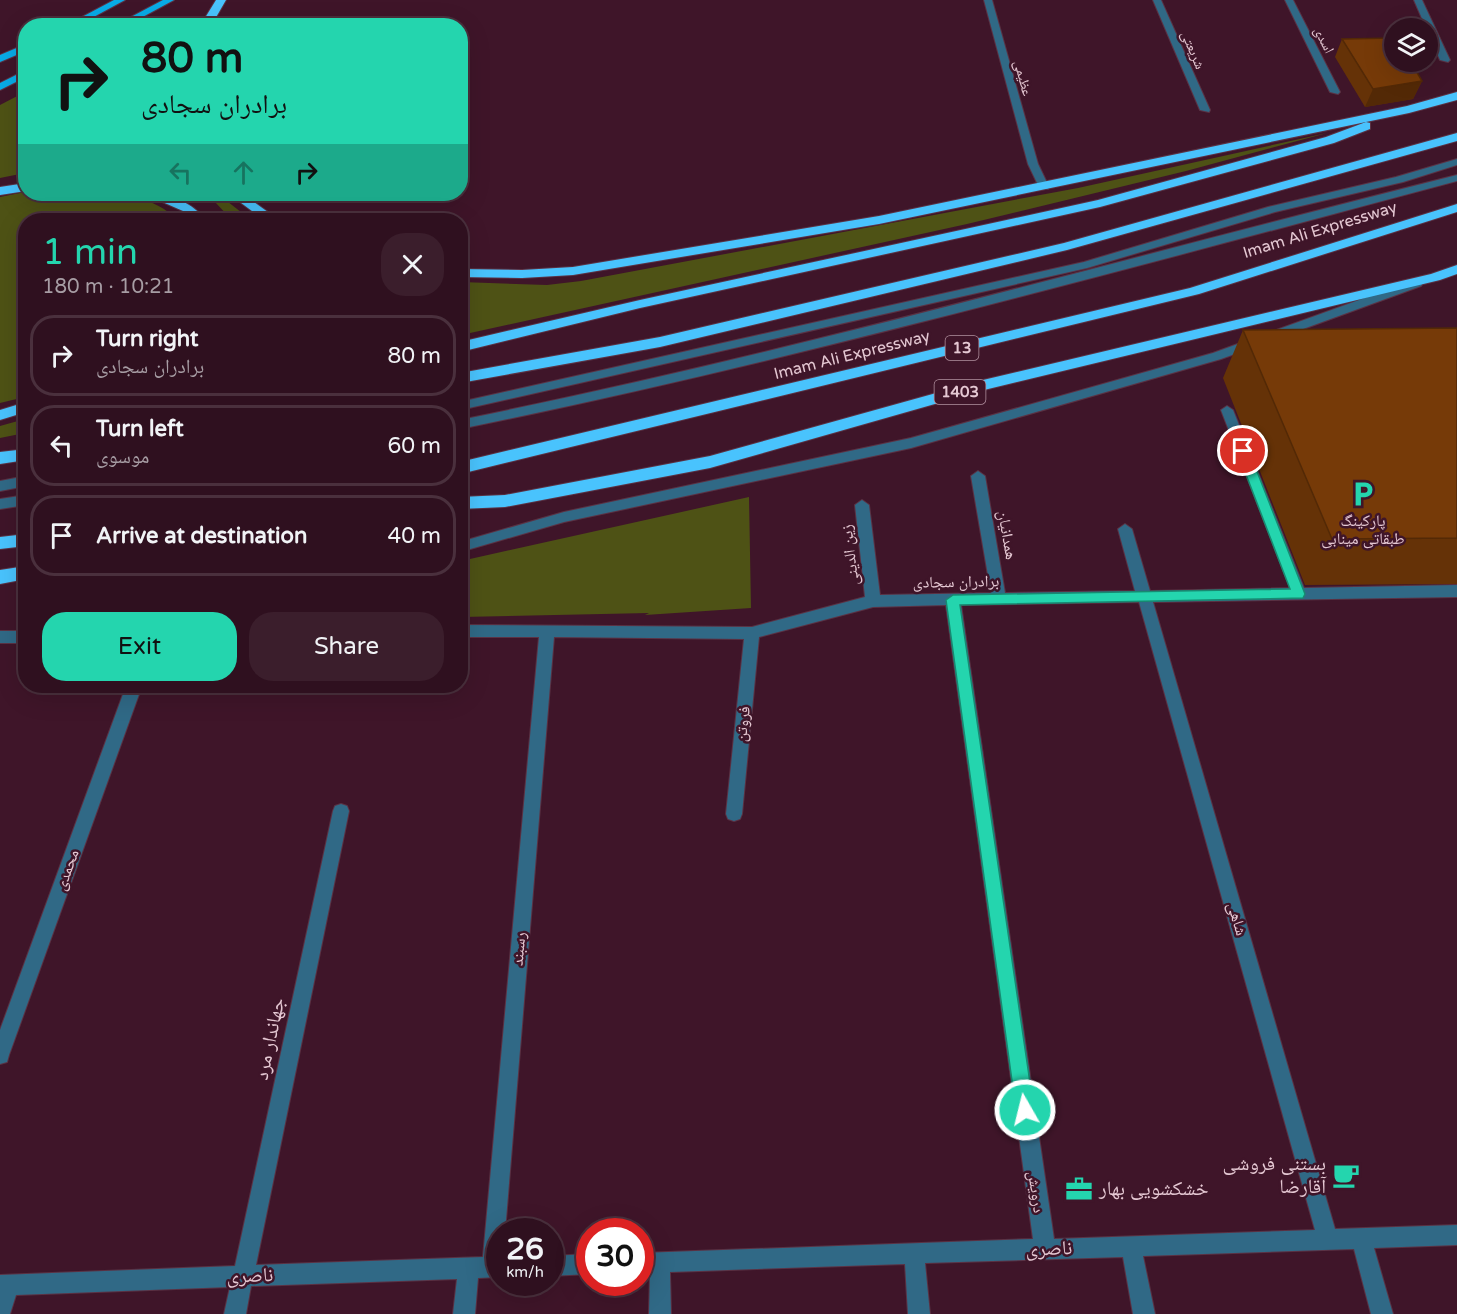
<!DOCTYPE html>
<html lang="en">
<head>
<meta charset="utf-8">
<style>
	:root { --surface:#2f101f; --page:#3b1e2c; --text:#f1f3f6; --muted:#a79da4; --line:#4a303d; --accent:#24d5ae }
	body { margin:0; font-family:"Varela Round","Noto Naskh Arabic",sans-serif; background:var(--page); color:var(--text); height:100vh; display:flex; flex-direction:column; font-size:22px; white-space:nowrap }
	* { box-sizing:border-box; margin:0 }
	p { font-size:20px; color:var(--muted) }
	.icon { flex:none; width:33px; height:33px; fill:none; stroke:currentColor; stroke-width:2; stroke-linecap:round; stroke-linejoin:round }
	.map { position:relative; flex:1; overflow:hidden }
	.details { position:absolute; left:18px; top:213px; width:450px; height:480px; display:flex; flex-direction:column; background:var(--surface); border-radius:24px; box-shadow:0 6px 24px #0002,0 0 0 2px var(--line) }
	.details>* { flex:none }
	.banner { position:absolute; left:18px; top:18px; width:450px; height:183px; border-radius:24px; box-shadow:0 6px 24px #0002,0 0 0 2px var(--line); background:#24d5ae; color:#111; overflow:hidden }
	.fabs { position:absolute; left:1384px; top:18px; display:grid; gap:12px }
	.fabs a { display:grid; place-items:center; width:54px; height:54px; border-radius:50%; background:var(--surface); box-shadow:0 6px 24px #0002,0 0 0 2px var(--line); font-size:30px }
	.speed { position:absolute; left:486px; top:1218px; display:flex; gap:12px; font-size:30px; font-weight:700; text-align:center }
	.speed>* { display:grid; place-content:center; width:78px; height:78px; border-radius:50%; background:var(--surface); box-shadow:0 6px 24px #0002,0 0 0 2px var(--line); line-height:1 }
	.speed small { font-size:15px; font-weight:400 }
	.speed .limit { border:9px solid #d22; background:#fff; color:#111 }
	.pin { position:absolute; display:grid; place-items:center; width:51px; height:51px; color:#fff; margin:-26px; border:3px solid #fff; border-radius:50%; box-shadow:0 2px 6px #0007 }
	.me { position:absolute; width:66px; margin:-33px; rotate:352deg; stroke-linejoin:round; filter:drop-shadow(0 0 4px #0008) }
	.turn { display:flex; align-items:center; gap:21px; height:126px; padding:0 24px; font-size:27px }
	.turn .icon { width:78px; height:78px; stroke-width:2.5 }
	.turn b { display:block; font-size:42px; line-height:51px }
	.lanes { display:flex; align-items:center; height:57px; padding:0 24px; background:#0003; justify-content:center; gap:30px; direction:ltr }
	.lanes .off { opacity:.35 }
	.round { display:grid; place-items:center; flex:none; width:63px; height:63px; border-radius:24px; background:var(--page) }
	.overview { display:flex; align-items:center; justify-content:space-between; height:102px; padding:0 24px }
	h1 { font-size:36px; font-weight:600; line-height:45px; color:var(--accent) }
	.primary-button { display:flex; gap:12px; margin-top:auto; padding:12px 24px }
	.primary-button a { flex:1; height:69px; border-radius:24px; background:var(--accent); color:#111; font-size:24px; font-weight:600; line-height:69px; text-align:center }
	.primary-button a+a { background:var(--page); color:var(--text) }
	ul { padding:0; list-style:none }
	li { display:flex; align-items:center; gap:18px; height:81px; margin:0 12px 9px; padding:0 12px; border:3px solid var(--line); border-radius:24px }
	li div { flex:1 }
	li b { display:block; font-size:22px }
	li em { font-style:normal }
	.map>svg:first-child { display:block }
	.green { fill:#4e5215 }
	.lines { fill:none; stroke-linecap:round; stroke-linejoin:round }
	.minor-casing { stroke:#5a3244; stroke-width:2 }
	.major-casing { stroke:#5a3244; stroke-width:2 }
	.highway-casing { stroke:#5a3244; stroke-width:2 }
	.minor { fill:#306986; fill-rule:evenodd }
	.major { fill:#08abe7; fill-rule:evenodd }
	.highway { fill:#49c3fd; fill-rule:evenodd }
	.wall { fill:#653207 }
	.shaded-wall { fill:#532906 }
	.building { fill:#763a08; stroke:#532906; stroke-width:1.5 }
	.route { fill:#24d5ae; stroke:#178a71; stroke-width:1.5 }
	.labels { text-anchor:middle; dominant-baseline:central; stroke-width:5; stroke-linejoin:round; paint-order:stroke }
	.far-street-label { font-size:14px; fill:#e5c8d3; stroke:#3f1529 }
	.shield { fill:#3f1529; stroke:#b392a0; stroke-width:1.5 }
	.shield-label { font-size:15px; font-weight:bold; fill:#e5c8d3 }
	.street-label { font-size:16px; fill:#e5c8d3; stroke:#3f1529 }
	.poi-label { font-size:16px; fill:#e5c8d3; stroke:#3f1529 }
	.near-street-label { font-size:20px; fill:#e5c8d3; stroke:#3f1529 }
	.near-poi-label { font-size:20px; fill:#e5c8d3; stroke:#3f1529; text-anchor:end }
</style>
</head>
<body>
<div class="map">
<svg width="1457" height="1314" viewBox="0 0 1457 1314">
	<rect width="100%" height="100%" fill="#3f1529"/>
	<!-- green -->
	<path class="green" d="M25,92V173L0,178V105Z
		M1327,133L1186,171L967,224L461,335V282L547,285L581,281L1078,188Z
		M25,192C34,195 47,194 58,194C101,194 144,188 178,220H26L25,397L0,403V197Z
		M203,194H218L251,220H232L214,201Z
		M25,419V433L0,438V426Z
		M749,497L751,608L645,615L649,613L461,617V561Z"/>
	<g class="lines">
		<defs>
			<path id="minor" d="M984,0H992L1038,164L1049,187L1048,189H1040L1028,164Z
				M1153,0H1161L1210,110L1209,112L1200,110Z
				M1285,0H1293L1340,92L1338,94L1330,92Z
				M1414,0H1422L1450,60L1448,62L1440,60Z
				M1457,159V165L1403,182L1275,212L1087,268L460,410V402L1084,262L1268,207L1396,177Z
				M1457,175V181C1126,269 796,360 460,429V420C796,352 1125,258 1457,175Z
				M1417,279L1423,283L1421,286L1221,359L911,448L564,522L460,552V542L564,512L911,438L1213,353Z
				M1227,406L1233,410L1304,588L1457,585V597L1153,602L1335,1229L1457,1225V1245L1374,1248L1393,1314H1371L1354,1249L1143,1256L1155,1314H1133L1123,1257L925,1263L930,1314H908L905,1264L670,1272L671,1314H649L650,1273H640V1253L1033,1239L946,605L873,607L759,637L742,814L740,819L734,821L728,819L726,814L744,639L554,637L505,1232H500V1277L478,1278L475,1314H453L457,1279L251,1286L246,1314H224L230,1287L16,1295L10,1314H0V1275L235,1266L333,811L335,806L341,804L347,806L349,811L256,1265L483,1257L539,637H460V625L752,627L865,597L855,505L862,500L869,505L880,595L991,593L971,476L978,471L985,476L1005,593L1135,591L1118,529L1125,524L1132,529L1150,591L1290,588L1221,410ZM1139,602L1315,1230L1054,1239L961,605Z
				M26,476V486L0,491V481Z
				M26,495V505L0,509V499Z
				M0,631H26V643H0Z
				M126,686H142L9,1055L7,1062L0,1064V1030Z
				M590,1254V1274L550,1276V1256Z"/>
			<path id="major" d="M114,0H125L77,26H65Z
				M163,0H174L126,26H114Z
				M26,44V51L0,62V55Z
				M26,70V77L0,90V83Z"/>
			<path id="highway" d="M216,0H226L211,26H200Z
				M1457,92V100L1409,113L879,224L573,275L522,278L460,277V269L522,270L573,267L879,216L1407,106Z
				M1366,122L1370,123V129L1334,143L1100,207L640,308L460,352V342L640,300L1098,200L1326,137Z
				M1457,133V141L1067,250L660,347L460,383V373L660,337L1064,243Z
				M26,183V191L0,195V187Z
				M144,194C167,192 191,201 206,220H192L183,211Z
				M229,194H243L279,220H264Z
				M1457,204V212L1199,294L460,474V462L1190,288Z
				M1457,265V274L1440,280L984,390L710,468L505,507L460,509V497L505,495L710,456L983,380L1431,274Z
				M26,402V412L0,420V410Z
				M26,449V460L0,464V452Z
				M26,534V546L0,549V537Z
				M26,566V579L0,584V570Z"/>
		</defs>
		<!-- minor casing -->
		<use href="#minor" class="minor-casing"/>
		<!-- major casing -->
		<use href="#major" class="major-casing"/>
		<!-- highway casing -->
		<use href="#highway" class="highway-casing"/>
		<!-- minor -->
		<use href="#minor" class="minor"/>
		<!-- major -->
		<use href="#major" class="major"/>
		<!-- highway -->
		<use href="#highway" class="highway"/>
	</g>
	<!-- wall -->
	<path class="wall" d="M1342,39L1422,81L1413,99L1365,107L1335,57Z
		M1457,328V584L1305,585L1223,378L1243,330Z"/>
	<!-- shaded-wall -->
	<path class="shaded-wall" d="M1422,81L1413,99L1365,107L1373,89Z"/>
	<!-- building -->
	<path class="building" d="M1395,38V62H1411L1422,81L1373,89L1342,39Z
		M1457,328V538L1332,539L1243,330Z"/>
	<!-- route -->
	<path class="route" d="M1243,447L1249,451L1305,594L1303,598L960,605L1034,1110L1031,1116L1025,1119L1019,1116L1016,1110L946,600L953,595L1290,589L1237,451Z"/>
	<!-- icons -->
	<defs>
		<symbol id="parking-bare" viewBox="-9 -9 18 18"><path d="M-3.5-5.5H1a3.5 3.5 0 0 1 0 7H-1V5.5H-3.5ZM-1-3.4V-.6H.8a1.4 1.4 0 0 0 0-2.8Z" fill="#24d5ae" stroke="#3f1529" stroke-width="2.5" paint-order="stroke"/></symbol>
		<symbol id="cafe-bare" viewBox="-9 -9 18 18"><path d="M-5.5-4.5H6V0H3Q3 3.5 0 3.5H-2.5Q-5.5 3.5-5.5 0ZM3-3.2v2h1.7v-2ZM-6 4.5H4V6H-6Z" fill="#24d5ae" stroke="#3f1529" stroke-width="2.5" paint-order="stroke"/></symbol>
		<symbol id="office-bare" viewBox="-9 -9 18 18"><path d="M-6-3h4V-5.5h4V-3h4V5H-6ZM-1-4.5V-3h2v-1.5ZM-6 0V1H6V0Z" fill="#24d5ae" stroke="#3f1529" stroke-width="2.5" paint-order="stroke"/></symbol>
	</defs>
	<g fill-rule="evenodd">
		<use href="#parking-bare" x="1344" y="475" width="38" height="38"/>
		<use href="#cafe-bare" x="1327" y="1156" width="38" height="38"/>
		<use href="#office-bare" x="1060" y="1170" width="38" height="38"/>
	</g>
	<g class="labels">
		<!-- far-street labels -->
		<g class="far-street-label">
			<text transform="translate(1324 40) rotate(63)">اسدی</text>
			<text transform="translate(1193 50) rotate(67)">شریعتی</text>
			<text transform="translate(1023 78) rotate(75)">عظیمی</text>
		</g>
		<!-- shield labels -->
		<g class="shield">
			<rect x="945.5" y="336" width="33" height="24" rx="4.5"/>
			<rect x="934.5" y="380" width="51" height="24" rx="4.5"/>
		</g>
		<g class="shield-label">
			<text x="962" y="348">13</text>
			<text x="960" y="392">1403</text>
		</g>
		<!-- street labels -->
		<g class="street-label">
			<text transform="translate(1320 230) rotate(-17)">Imam Ali Expressway</text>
			<text transform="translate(852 355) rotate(-14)">Imam Ali Expressway</text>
			<text transform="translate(1007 535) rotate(80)">همدانیان</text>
			<text transform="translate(850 555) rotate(-97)">زین الدینی</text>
			<text transform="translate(956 582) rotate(-1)">برادران سجادی</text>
			<text transform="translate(743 724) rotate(-84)">فروتن</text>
			<text transform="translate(67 870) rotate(-70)">محمدی</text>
			<text transform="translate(1237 919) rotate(74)">شاهی</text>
			<text transform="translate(519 949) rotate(-85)">رسبند</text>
			<text transform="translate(1036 1192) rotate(82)">درویش</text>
		</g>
		<!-- poi labels -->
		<g class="poi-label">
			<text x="1363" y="521">پارکینگ<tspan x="1363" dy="18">طبقاتی مینابی</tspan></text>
		</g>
		<!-- near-street labels -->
		<g class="near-street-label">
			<text transform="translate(270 1039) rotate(-78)">جهاندار مرد</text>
			<text transform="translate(1049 1249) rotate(-2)">ناصری</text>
			<text transform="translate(250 1276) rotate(-2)">ناصری</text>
		</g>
		<!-- near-poi labels -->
		<g class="near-poi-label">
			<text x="1326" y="1164">بستنی فروشی<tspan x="1326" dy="23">آقارضا</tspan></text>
			<text x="1099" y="1189" text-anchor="start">خشکشویی بهار</text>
		</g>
	</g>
</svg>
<div class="fabs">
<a><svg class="icon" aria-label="layers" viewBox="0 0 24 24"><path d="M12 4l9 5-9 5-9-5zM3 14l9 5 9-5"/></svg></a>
</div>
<div class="speed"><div>26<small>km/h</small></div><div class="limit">30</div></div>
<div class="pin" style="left:1243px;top:451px;background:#d93025"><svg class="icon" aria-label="arrive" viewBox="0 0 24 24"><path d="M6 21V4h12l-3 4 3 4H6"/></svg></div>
<svg class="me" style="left:1025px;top:1110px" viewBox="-20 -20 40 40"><circle r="17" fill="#24d5ae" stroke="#fff" stroke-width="3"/><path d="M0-11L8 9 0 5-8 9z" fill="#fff"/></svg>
<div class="banner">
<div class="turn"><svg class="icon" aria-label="right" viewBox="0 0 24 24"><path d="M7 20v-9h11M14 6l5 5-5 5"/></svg><div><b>80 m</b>برادران سجادی</div></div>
<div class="lanes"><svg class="icon off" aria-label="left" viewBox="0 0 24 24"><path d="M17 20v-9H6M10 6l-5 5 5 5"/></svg><svg class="icon off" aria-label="ahead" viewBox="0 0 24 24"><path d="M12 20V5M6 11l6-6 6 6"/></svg><svg class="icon" aria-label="right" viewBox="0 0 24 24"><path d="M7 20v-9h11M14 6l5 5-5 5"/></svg></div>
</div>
<section class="details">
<div class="overview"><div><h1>1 min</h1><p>180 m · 10:21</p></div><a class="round"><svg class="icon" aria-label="close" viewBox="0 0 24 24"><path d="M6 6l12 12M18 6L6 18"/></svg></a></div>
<ul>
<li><svg class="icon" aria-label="right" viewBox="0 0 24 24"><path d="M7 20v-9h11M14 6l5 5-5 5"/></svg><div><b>Turn right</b><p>برادران سجادی</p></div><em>80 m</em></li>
<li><svg class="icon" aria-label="left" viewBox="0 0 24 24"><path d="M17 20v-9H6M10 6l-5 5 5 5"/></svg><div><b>Turn left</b><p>موسوی</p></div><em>60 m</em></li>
<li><svg class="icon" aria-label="arrive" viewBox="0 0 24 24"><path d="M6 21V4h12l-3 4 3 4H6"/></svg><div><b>Arrive at destination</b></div><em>40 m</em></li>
</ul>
<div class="primary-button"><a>Exit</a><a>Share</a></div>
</section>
</div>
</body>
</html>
